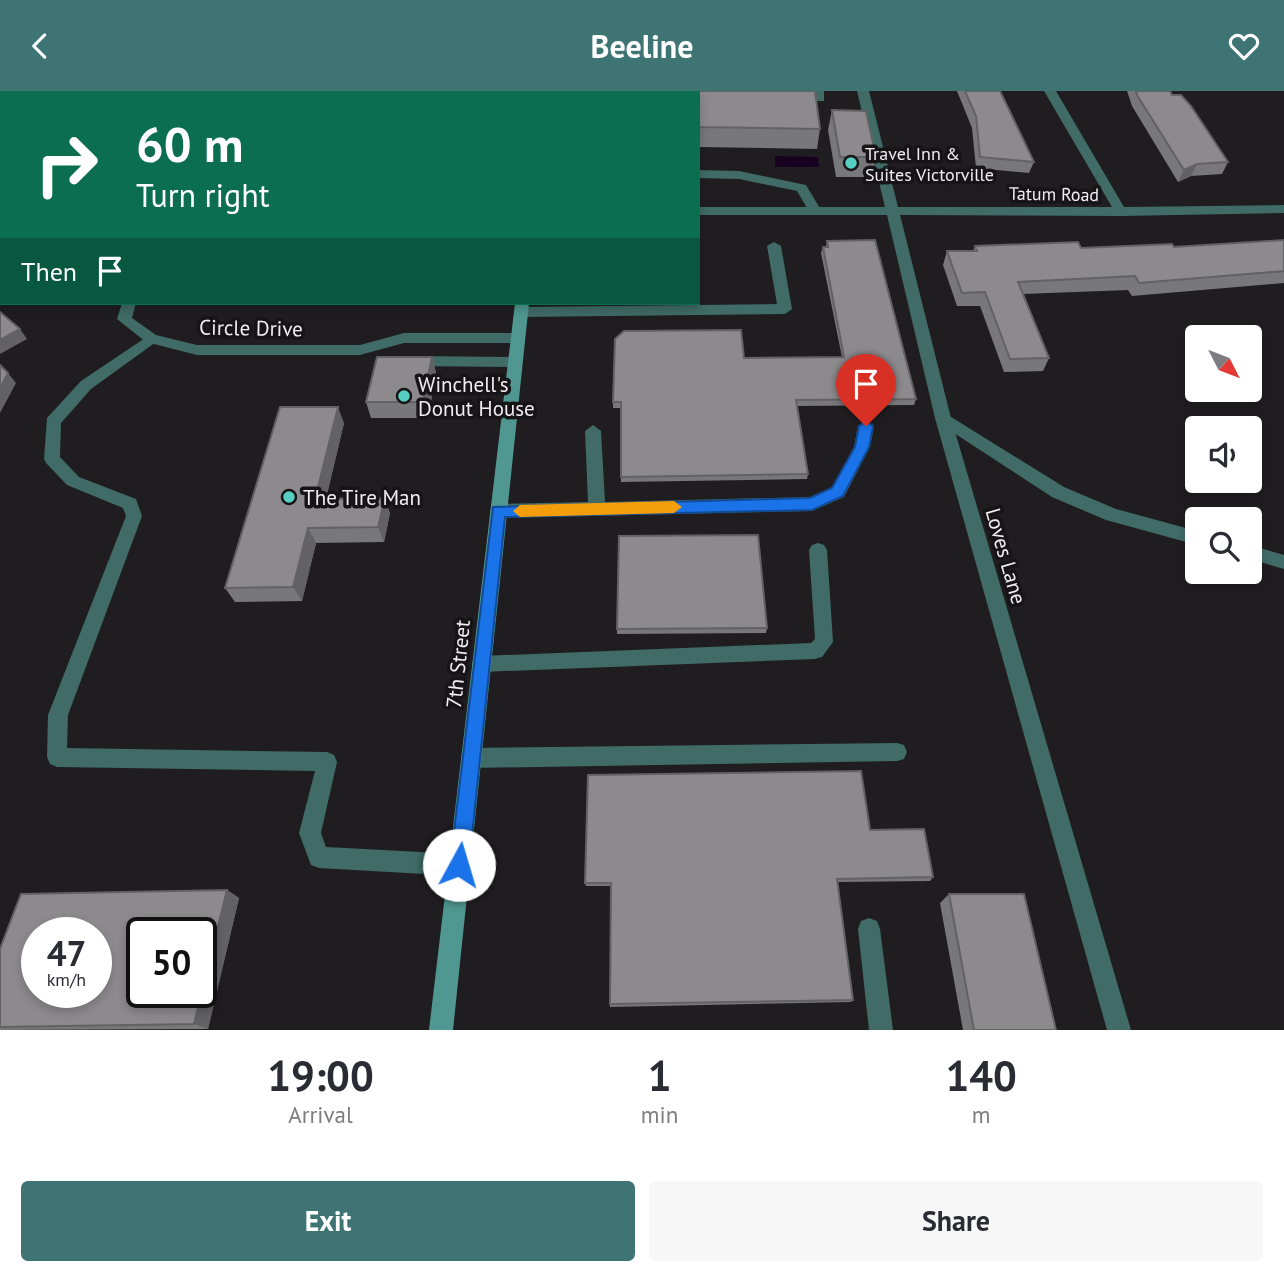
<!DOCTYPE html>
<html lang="en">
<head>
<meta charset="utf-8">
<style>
	:root { --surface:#fff; --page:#f7f7f7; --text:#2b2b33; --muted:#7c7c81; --accent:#3e7474 }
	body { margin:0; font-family:"PT Sans",sans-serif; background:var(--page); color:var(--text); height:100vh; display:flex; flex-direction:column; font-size:26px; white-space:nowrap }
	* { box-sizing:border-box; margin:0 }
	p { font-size:23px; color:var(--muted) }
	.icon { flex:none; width:38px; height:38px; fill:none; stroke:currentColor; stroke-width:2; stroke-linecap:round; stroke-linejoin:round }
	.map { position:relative; height:939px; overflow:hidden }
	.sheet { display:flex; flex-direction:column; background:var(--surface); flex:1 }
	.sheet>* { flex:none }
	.hud { position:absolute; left:0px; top:0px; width:700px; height:214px; box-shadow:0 4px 10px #0003; background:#0b6e4f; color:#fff; overflow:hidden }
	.needle { width:46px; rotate:132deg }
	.tools { position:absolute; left:1185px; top:234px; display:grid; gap:14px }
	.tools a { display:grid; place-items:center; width:77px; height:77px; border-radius:7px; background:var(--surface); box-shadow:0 4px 10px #0003; font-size:35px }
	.speed { position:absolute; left:21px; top:826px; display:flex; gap:14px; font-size:35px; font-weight:700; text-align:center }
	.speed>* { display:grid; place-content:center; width:91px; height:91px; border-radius:50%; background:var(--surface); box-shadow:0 4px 10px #0003; line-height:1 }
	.speed small { font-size:18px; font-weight:400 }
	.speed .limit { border:4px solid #111; border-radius:10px; background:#fff; color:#111 }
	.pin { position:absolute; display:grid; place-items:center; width:60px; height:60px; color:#fff; margin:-72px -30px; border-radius:50% 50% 50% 0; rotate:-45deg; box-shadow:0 0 7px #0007 }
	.pin .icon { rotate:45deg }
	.me { position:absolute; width:77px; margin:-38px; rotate:6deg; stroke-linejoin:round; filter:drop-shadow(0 0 5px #0008) }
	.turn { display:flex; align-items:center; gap:24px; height:147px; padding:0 21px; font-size:32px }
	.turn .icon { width:91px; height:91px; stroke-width:2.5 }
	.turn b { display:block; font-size:49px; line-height:60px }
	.then { display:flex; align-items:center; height:66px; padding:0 21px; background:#0003; gap:14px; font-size:26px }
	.eta { display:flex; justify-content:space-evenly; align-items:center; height:119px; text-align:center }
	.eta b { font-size:42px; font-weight:800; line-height:49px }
	.action { display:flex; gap:14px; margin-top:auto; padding:14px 21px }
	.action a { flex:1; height:80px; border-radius:7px; background:var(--accent); color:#fff; font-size:28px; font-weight:800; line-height:80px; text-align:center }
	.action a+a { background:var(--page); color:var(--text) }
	header { display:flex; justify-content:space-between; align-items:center; height:91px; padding:0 21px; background:var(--accent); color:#fff; font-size:32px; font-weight:800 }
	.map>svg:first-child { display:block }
	.water { fill:#170020 }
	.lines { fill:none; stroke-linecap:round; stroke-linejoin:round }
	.service { fill:#406b66; fill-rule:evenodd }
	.minor { fill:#406b66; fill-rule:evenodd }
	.secondary { fill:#4f9790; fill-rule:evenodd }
	.wall { fill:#787779 }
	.shaded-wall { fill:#626163 }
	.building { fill:#8c8a8d; stroke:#626163; stroke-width:2; fill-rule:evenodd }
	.route { fill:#1a73e8; stroke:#114b97; stroke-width:2 }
	.slow { fill:#f59e0b }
	.poi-dot { fill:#56cec3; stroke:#161416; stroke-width:2.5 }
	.labels { text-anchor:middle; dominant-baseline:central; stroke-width:7; stroke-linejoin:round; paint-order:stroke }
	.far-poi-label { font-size:18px; fill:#f0eef0; stroke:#161416; text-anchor:start }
	.far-street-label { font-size:18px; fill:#f0eef0; stroke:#161416 }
	.street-label { font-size:21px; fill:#f0eef0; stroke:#161416 }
	.poi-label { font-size:21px; fill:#f0eef0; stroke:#161416; text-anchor:start }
</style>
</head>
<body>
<header><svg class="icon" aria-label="back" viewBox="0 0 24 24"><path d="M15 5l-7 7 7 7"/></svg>Beeline<svg class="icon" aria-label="heart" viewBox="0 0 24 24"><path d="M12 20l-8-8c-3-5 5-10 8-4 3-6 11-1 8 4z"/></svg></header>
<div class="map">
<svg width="1284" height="939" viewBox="0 0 1284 939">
	<rect width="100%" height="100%" fill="#1f1d20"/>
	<!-- water -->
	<path class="water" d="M775,65L818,66L819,76H775Z"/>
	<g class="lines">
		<!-- service -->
		<path class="service" d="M648,0H660V2H648Z
			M812,0H824V10H793L787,7L793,4H814Z
			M698,79L739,80L806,94L821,119L820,122H810L797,100L739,88L698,87Z
			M774,151L781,155L792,218L785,223L521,226L514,221L521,216L777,213L767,155Z
			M151,243L156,245L158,248L156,251L91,298L61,332L60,366L79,386L136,408L142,425L68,624L67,657L327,661L334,664L337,671L321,742L326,756L459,763L467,766L470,774L467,782L459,785L319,777L311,774L299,742L315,680L57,676L50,673L47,666L48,624L126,425L123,417L67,394L46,372L44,368L47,327L81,290Z
			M943,321L1064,396L1116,418L1197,440V454L1106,429L1052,406L937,331L935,327L937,323Z
			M866,329L874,335L870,356L844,406L812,420L498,427L492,425L490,420L492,415L498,413L588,411L585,340L593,334L601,340L605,411L810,406L832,396L854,356L858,335Z
			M818,452L824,454L827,459L833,551L822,566L815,568L481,581L474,579L472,573L474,567L481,565L811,552L815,548L809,459L812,454Z
			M1250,454L1284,464V478L1250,468Z
			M897,652L904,654L907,661L904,668L897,670L471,677L464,674L461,667L464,660L471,657Z
			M869,827L877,830L880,838L893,939H869L858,838L861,830Z"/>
		<!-- minor -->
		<path class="minor" d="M204,0H216L204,2Z
			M857,0H869L898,116H1112L1044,0H1056L1124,116L1284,114V122L1121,125L900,124L951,327L1131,939H1107L935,327L887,124H698V116H885Z
			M0,175H2L0,184Z
			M122,212H136L132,227L156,244L197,254H360L404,242H517L524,247L517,252H404L360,264H197L146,251L117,228Z
			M411,265L515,266L522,271L515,276L411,275L404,270Z"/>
		<!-- secondary -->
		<path class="secondary" d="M544,0H556V2H544Z
			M515,212H529L453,939H429Z"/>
	</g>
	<!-- wall -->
	<path class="wall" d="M698,0L820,38L817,58L698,56Z
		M957,0H1000L1034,71L1029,82L976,77L972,37Z
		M1127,0H1170L1172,4L1228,71L1222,83L1191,85L1178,91L1132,15Z
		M832,19L876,66L872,86H836L828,39Z
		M1284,149V192L1132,205L1128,199L1023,203L1049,267L1043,280L1004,281L980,215H957L943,174L947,160H973L975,155L1081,157L1174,156Z
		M827,150L916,308L914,314L797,315L808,383L807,388L621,391V317H613V311L744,267L842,266L821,162L823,156H826Z
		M432,266L436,282L428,327H371L366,311Z
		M344,332L326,408L390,422L384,451L316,452L302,510L235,511L225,497Z
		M619,445L767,537L766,542L617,543Z
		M870,739L933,786L930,790L837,791L853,909L851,911L610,916L611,795H586L585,792Z
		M227,799L239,807L208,938L0,939V858Z
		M949,803L1056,939H963L940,812Z"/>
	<!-- shaded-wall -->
	<path class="shaded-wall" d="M1197,73L1191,85L1178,91L1184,79Z
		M20,238L27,248L0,263V249Z
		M432,266L436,282L428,327L423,311Z
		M8,282L16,292L0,322V297Z
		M338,316L344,332L322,423L315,408Z
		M385,407L390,422L384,451L378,436Z
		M308,437L316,452L302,510L293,496Z
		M227,799L239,807L208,938L194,933Z"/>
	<!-- building -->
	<path class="building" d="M698,0H815L820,38L698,36Z
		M965,0H1000L1034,71L980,66L976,25Z
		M1136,0H1170L1172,4H1181L1191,15L1228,71L1197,73L1184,79L1137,4Z
		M832,19L866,20L876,66H840Z
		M875,149L916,308L796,309L808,383L621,386V311H613L615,248L624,240L741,239L744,267L844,266L823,156H828L827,150Z
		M1284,149V180L1139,192L1135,185L1018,191L1049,267L1010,268L985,201L962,202L947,160H977L975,155L1078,151L1081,157L1172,153L1174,156Z
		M0,221L20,238L0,249Z
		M377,266H432L423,311H366Z
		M0,274L8,282L0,297Z
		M280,316H338L315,408L385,407L378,436L308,437L293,496L225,497Z
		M758,444L767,537L617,538L619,445Z
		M861,680L870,739L924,738L933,786L837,788L853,909L610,913L611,792H585L588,684Z
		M227,799L194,933L0,936V858L21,803ZM37,842H96V901H37ZM142,842H201V901H142Z
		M949,803H1024L1056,939H974Z"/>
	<!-- route -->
	<path class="route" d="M866,330L873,335L869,356L843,405L812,419L505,426L469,774L466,781L459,784L452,781L450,774L493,416L810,407L832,397L855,356L859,335Z"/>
	<!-- slow -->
	<path class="slow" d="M674,410L682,416L674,422L520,426L513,420L520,414Z"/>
	<!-- markers -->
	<g class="poi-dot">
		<circle cx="851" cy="72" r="7"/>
		<circle cx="404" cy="305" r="7"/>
		<circle cx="289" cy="406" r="7"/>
	</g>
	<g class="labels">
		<!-- far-poi labels -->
		<g class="far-poi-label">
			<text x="865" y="62">Travel Inn &amp;<tspan x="865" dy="21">Suites Victorville</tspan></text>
		</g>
		<!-- far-street labels -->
		<g class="far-street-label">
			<text transform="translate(1054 103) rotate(1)">Tatum Road</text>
		</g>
		<!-- street labels -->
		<g class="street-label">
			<text transform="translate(251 237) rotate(1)">Circle Drive</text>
			<text transform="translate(1006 465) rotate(74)">Loves Lane</text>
			<text transform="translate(458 573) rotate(-84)">7th Street</text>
		</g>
		<!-- poi labels -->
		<g class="poi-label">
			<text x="418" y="293">Winchell's<tspan x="418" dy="24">Donut House</tspan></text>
			<text x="303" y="406">The Tire Man</text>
		</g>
	</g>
</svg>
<div class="tools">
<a><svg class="needle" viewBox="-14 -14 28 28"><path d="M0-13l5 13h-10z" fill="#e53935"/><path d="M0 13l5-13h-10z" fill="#7c7c81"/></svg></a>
<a><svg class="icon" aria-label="sound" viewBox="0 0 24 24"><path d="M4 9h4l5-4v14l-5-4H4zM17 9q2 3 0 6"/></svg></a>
<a><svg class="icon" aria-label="search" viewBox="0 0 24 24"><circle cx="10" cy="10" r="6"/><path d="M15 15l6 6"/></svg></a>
</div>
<div class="speed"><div>47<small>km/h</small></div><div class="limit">50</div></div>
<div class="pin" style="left:866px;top:335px;background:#d93025"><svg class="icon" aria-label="arrive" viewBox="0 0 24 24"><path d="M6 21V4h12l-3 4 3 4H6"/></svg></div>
<svg class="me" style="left:459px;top:774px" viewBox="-20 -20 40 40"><circle r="19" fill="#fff"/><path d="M0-13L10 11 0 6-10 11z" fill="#1a73e8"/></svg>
<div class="hud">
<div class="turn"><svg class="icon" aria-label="right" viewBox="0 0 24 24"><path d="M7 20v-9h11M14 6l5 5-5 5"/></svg><div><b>60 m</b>Turn right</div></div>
<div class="then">Then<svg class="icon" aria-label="arrive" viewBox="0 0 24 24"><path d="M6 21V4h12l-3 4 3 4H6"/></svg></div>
</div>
</div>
<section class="sheet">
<div class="eta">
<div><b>19:00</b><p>Arrival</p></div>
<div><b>1</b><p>min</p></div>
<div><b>140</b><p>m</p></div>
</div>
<div class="action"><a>Exit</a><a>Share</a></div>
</section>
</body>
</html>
